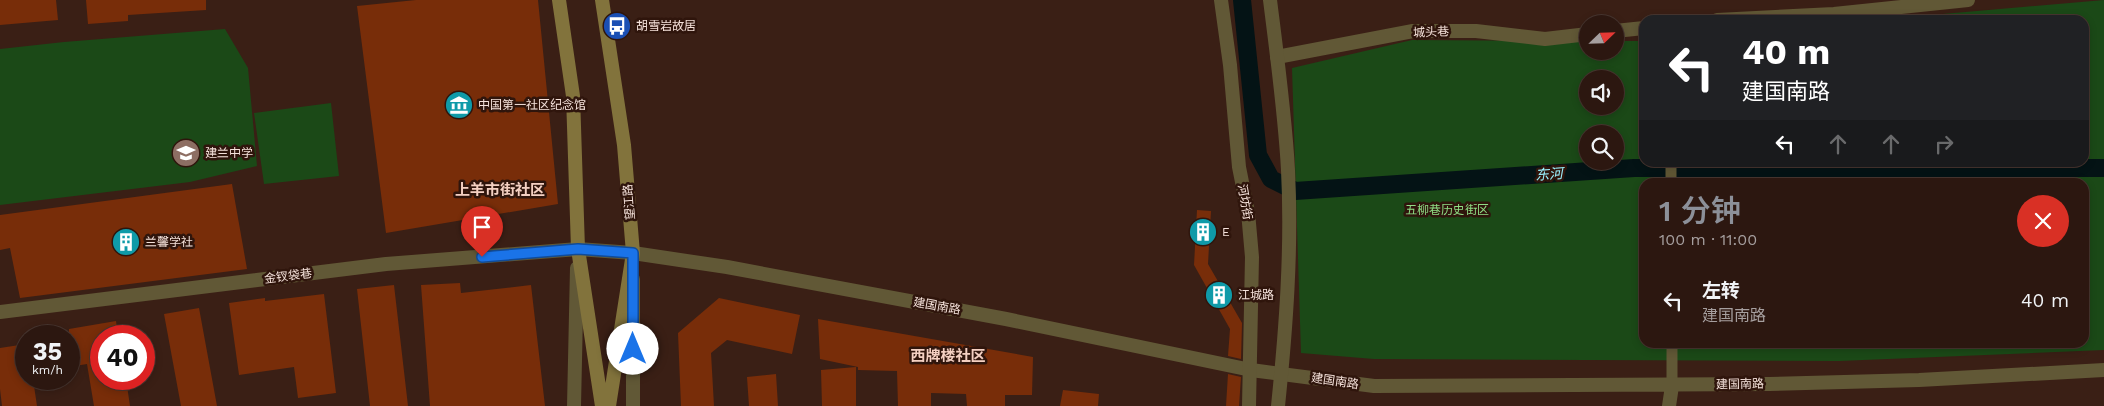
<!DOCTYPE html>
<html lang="zh">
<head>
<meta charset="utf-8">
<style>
	:root { --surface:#2c1710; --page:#38241e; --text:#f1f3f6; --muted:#a69f9f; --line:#483630; --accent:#8c9099 }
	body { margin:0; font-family:"Work Sans","Noto Sans SC",sans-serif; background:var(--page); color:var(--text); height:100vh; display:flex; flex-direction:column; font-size:19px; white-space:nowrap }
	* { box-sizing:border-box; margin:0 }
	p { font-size:16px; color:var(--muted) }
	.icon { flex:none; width:28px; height:28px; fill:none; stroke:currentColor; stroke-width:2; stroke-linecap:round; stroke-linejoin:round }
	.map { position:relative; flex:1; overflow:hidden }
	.side { position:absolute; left:1639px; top:178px; width:450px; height:170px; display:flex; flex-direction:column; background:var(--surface); border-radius:15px; box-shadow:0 2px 8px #0003,0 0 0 1px var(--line) }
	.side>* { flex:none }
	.guide { position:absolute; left:1639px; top:15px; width:450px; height:152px; border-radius:15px; box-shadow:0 2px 8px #0003,0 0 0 1px var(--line); background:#202124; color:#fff; overflow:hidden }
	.needle { width:32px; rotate:67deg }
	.fabs { position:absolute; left:1579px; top:15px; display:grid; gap:10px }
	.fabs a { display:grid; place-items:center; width:45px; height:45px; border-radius:50%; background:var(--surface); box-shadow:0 2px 8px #0003,0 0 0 1px var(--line); font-size:25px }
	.speed { position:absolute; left:15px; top:325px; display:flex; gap:10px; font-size:25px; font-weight:700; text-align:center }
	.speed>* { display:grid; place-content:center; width:65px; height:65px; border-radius:50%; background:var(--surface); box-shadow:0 2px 8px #0003,0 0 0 1px var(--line); line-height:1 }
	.speed small { font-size:12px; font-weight:400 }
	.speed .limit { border:8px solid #d22; background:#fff; color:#111 }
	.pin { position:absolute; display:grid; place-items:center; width:42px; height:42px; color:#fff; margin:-51px -21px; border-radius:50% 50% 50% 0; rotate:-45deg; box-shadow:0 0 5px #0007 }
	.pin .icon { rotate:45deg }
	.me { position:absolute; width:55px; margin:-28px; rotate:0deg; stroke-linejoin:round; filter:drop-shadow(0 0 4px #0008) }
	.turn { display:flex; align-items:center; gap:18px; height:105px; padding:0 20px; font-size:22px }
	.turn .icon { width:65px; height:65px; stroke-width:2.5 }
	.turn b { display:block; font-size:35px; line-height:42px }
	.lanes { display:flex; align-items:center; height:48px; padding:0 20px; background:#0003; justify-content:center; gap:25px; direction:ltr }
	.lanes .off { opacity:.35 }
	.round { display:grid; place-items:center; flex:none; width:52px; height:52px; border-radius:26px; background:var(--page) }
	.summary { display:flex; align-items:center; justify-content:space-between; height:85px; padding:0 20px }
	h1 { font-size:30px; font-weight:600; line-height:38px; color:var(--accent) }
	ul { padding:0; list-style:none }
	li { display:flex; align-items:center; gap:15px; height:75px; padding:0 20px }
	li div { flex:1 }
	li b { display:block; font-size:19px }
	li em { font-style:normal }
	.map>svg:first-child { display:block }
	.green { fill:#1b4917; fill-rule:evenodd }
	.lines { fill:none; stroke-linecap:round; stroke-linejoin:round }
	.canal { stroke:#041315; stroke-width:18 }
	.building { fill:#782d09 }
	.pedestrian { stroke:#615836; stroke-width:11 }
	.minor { stroke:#615836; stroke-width:14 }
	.tertiary { stroke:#615836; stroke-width:14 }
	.secondary { stroke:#82733c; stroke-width:14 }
	.route-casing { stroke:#114b97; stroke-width:12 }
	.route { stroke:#1a73e8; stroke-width:9 }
	.labels { text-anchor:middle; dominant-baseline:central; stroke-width:5; stroke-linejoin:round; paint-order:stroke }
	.poi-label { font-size:12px; fill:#f5e2db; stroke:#2f150c; text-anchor:start }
	.street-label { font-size:12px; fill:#f5e2db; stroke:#2f150c }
	.park-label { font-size:12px; fill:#8fde85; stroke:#2f150c }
	.water-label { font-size:14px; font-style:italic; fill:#9af2ff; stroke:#2f150c }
	.quarter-label { font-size:15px; font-weight:bold; fill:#f4d0c2; stroke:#2f150c }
</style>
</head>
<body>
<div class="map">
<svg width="2104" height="406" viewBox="0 0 2104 406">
	<rect width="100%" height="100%" fill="#3a1f15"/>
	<!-- green -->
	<path class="green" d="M2104,0V350L1839,361L1374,359L1301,353L1292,68L1412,40L1587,41L1588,51H1615V41H1644V162H2084V20H1874ZM1588,79H1615V106H1588ZM1588,134H1615V161H1588ZM1644,182H2084V342H1644Z
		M225,29L248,68L257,166L190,182L0,205V49L64,42Z
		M331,103L339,176L264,184L254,113Z"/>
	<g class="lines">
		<!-- canal -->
		<path class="canal" d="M1242,0L1258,155L1271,179L1295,191L1634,168H2104"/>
	</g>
	<!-- building -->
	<path class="building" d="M0,0H56L58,20L0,25Z
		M86,0H206V10L128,15V21L88,24Z
		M416,0H538L558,204L386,233L357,6Z
		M232,184L247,269L20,298L10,248L0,250V215Z
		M1197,210L1211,211L1208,264L1242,323L1241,359L1228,356L1230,329L1194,265Z
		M460,283L461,293L531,285L545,406H430L421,285Z
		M394,285L408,406H370L357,289Z
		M324,294L336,393L298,398L294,367L239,375L229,303L265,298V301Z
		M719,298L800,315L792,354L727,340L711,353L714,406H681L678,333Z
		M199,308L217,406H181L164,314Z
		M818,319L1033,357L1032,395H1005V406H967L966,394L931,393V406H898L897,371L858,370V367L820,359Z
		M116,321L118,336H101V379H126L130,406H94L87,364L69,367V329Z
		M26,344V379H33L37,406H2L0,389V348Z
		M856,367V406H822L821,370Z
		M776,374L778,406H749L747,377Z
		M1228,374L1241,377L1239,406H1226Z
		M1063,390L1099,394L1098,406H1060Z"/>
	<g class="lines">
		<!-- pedestrian -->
		<path class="pedestrian" d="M1671,162V182
			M1672,342V386"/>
		<!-- minor -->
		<path class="minor" d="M1717,20L1834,14L1968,0
			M1615,31L1644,28
			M1277,57L1413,31H1476L1545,39L1588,34
			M0,312L386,264L578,249L633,253L727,267L1006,319L1251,370L1374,386L1769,384L1919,380L2104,370
			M1669,406L1672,386"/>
		<!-- tertiary -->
		<path class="tertiary" d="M1221,0L1230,65L1239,167L1248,212L1252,257L1249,406
			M1270,0C1277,56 1285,114 1288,170C1292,249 1286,328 1278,406
			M574,406L577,268
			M633,406V279"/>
		<!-- secondary -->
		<path class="secondary" d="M559,0L573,96L578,249L602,406
			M602,0L624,145L633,253L609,406"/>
	</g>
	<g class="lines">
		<defs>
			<path id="route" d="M482,257L578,249L633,253V349"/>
		</defs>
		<!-- route casing -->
		<use href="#route" class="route-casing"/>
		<!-- route -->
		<use href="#route" class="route"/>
	</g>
	<!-- icons -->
	<defs>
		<symbol id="bus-disc" viewBox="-11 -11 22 22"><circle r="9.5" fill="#1a4fb4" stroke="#2f150c"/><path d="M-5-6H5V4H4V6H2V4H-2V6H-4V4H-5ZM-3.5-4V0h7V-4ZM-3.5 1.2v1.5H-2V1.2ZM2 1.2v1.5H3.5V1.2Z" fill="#fff"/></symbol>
		<symbol id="museum-disc" viewBox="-11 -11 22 22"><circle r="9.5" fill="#0f9aa8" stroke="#2f150c"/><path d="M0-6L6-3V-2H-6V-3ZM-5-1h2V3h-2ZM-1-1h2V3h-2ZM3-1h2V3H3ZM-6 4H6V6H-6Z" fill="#fff"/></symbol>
		<symbol id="school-disc" viewBox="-11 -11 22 22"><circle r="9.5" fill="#8d6e63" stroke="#2f150c"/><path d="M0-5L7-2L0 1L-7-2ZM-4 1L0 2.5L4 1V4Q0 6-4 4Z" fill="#fff"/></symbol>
		<symbol id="building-disc" viewBox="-11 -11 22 22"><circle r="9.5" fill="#0f9aa8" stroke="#2f150c"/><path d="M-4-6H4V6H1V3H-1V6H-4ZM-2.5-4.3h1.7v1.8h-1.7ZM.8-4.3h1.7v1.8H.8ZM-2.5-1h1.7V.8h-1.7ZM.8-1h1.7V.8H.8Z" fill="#fff"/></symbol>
	</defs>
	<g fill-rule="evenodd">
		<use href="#bus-disc" x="601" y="10" width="32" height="32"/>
		<use href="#museum-disc" x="443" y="89" width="32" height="32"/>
		<use href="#school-disc" x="170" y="137" width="32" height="32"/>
		<use href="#building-disc" x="1187" y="216" width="32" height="32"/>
		<use href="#building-disc" x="110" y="226" width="32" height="32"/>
		<use href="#building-disc" x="1203" y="279" width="32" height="32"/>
	</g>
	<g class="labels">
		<!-- poi labels -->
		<g class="poi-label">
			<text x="636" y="26">胡雪岩故居</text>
			<text x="478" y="105">中国第一社区纪念馆</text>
			<text x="205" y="153">建兰中学</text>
			<text x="1222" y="232">E</text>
			<text x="145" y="242">兰馨学社</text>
			<text x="1238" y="295">江城路</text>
		</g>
		<!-- street labels -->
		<g class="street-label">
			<text transform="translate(1431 32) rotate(-2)">城头巷</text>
			<text transform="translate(629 202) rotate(-95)">望江路</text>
			<text transform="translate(1245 202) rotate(80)">河坊街</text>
			<text transform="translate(288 276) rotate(-7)">金钗袋巷</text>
			<text transform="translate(937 306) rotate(10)">建国南路</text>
			<text transform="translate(1335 381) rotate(8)">建国南路</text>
			<text transform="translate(1740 384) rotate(-1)">建国南路</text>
		</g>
		<!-- park labels -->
		<g class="park-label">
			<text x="1447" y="210">五柳巷历史街区</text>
		</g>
		<!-- water labels -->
		<g class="water-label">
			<text transform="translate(1549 174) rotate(-4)">东河</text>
		</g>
		<!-- quarter labels -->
		<g class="quarter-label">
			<text x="500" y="190">上羊市街社区</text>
			<text x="948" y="356">西牌楼社区</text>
		</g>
	</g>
</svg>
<div class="fabs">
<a><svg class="needle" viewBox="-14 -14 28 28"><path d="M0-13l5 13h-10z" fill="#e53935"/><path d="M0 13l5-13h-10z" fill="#a69f9f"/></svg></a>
<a><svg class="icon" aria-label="sound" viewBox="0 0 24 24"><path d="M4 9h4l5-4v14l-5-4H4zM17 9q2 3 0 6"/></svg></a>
<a><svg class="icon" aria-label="search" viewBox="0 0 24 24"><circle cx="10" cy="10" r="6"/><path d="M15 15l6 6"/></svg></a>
</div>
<div class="speed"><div>35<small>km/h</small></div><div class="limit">40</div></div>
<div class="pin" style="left:482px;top:257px;background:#d93025"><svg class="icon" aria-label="arrive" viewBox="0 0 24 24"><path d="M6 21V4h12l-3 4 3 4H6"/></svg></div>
<svg class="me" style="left:633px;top:349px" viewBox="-20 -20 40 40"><circle r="19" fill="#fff"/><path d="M0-13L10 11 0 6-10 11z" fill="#1a73e8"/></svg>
<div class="guide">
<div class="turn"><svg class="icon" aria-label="left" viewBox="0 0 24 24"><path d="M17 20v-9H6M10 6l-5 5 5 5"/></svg><div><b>40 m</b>建国南路</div></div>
<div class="lanes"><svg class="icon" aria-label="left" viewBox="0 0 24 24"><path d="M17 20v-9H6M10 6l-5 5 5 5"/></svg><svg class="icon off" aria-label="ahead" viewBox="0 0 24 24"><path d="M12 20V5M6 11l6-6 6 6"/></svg><svg class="icon off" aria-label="ahead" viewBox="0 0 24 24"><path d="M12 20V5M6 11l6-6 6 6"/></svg><svg class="icon off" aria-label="right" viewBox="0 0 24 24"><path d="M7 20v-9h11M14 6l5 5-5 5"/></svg></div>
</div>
<section class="side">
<div class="summary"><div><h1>1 分钟</h1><p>100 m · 11:00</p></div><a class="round" style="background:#d93025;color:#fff"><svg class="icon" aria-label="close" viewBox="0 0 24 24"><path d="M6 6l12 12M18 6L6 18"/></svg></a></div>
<ul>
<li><svg class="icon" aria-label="left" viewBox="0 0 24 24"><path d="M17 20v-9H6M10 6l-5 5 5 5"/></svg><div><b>左转</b><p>建国南路</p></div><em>40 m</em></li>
</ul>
</section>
</div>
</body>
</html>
